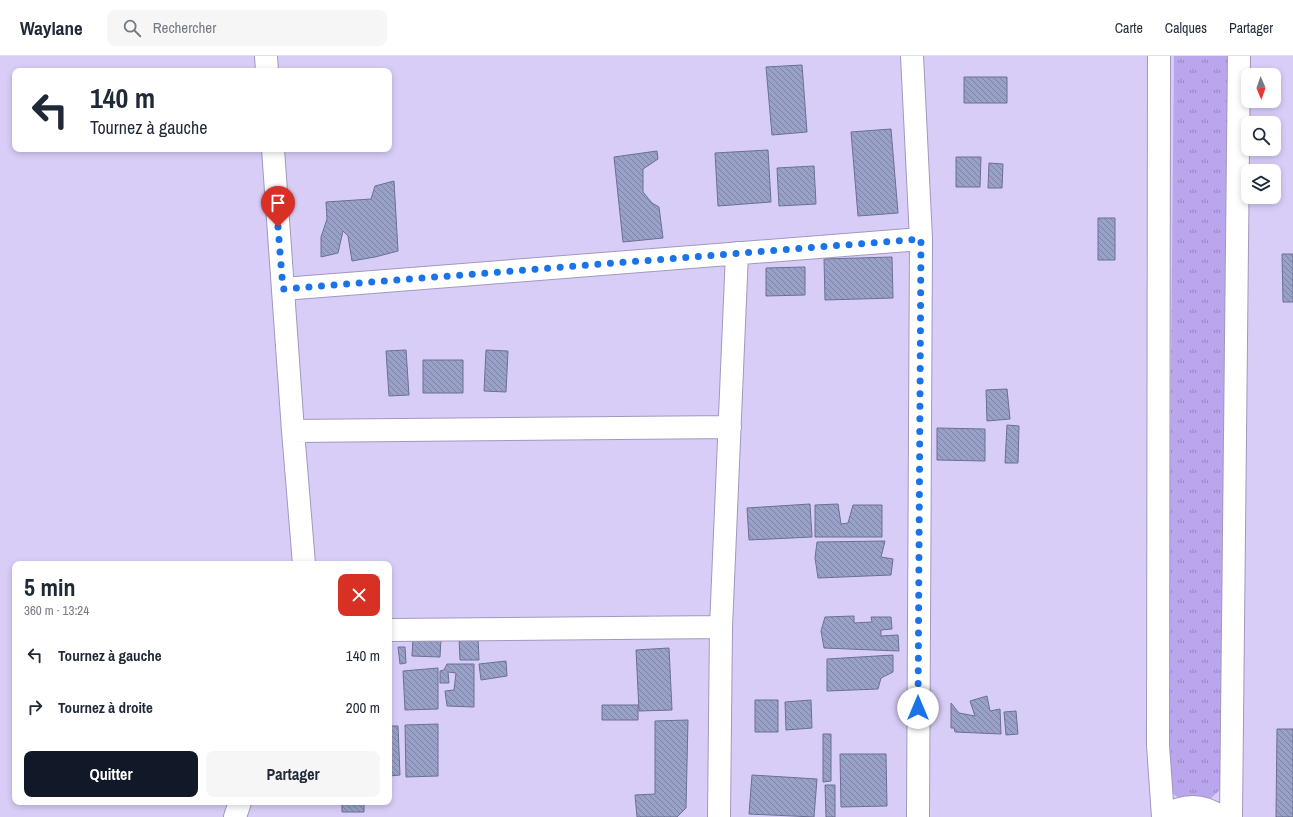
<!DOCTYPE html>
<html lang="fr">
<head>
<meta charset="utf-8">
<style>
	:root { --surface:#fff; --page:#f6f6f7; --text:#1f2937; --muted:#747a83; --line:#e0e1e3; --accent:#111827 }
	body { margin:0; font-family:"Archivo Narrow",sans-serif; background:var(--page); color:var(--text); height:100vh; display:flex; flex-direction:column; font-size:15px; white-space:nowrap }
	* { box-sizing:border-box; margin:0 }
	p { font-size:13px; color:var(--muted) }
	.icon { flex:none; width:22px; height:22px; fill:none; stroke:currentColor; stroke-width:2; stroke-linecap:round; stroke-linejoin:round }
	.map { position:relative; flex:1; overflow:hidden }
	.drawer { position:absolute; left:12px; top:505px; width:380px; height:244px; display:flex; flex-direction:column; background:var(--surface); border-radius:8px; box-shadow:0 2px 6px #0003 }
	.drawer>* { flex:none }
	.hud { position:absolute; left:12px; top:12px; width:380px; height:84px; border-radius:8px; box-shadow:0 2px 6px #0003; background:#fff; color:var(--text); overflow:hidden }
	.needle { width:26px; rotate:178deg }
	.controls { position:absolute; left:1241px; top:12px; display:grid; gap:8px }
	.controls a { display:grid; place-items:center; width:40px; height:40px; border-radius:8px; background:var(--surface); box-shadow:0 2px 6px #0003; font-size:20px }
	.pin { position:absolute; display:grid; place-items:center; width:34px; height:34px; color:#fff; margin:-41px -17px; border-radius:50% 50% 50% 0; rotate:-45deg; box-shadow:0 0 4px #0007 }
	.pin .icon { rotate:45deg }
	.me { position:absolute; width:44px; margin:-22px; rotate:0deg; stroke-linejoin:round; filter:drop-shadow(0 0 3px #0008) }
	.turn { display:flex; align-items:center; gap:14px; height:84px; padding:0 12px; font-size:18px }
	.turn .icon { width:52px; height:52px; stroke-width:2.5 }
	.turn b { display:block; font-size:28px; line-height:34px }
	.round { display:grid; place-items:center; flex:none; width:42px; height:42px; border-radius:8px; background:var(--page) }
	.head { display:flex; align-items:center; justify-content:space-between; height:68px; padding:0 12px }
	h1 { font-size:24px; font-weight:800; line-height:30px }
	.action { display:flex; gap:8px; margin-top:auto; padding:8px 12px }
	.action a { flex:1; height:46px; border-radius:8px; background:var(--accent); color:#fff; font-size:16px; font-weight:800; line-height:46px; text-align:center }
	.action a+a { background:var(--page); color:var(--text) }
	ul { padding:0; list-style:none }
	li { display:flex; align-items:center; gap:12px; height:52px; padding:0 12px }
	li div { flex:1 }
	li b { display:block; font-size:15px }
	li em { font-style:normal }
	header { display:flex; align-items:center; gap:24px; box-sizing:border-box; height:56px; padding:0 20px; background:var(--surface); border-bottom:1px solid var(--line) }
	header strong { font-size:19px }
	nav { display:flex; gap:22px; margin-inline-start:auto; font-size:14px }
	.search { width:280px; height:36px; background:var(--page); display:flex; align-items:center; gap:10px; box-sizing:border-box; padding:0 14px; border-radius:8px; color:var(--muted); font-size:15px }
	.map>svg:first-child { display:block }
	.park { fill:url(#park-tufts) }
	.building { fill:url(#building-back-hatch); stroke:#6a7095 }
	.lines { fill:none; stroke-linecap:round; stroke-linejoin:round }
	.minor-casing { stroke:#a298bf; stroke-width:24 }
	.major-casing { stroke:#a298bf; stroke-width:24 }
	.minor { stroke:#fff; stroke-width:22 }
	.major { stroke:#fff; stroke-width:22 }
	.route { stroke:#1a73e8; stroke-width:7; stroke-dasharray:0 12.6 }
</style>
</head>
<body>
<header>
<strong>Waylane</strong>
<div class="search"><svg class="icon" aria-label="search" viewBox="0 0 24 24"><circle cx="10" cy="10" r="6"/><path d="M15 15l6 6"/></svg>Rechercher</div>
<nav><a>Carte</a><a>Calques</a><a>Partager</a></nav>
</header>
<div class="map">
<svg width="1293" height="761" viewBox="0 0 1293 761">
	<defs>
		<pattern id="park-tufts" width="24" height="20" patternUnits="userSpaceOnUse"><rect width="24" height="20" fill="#baa6ed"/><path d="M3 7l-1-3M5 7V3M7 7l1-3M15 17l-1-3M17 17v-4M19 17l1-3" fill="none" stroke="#9787c1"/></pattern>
		<pattern id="building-back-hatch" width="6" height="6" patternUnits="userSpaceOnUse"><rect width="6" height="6" fill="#99a1c8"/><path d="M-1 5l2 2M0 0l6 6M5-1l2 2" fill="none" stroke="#7d83a3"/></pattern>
	</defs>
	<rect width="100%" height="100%" fill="#d8cdf7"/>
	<!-- park -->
	<path class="park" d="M1174,0H1228L1221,733L1210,743L1182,745L1170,735L1167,728Z"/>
	<!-- building -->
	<path class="building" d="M802,9L807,76L772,79L766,11Z
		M964,21H1007V47H964Z
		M891,73L898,157L858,160L851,76Z
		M768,94L771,146L718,150L715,97Z
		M657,95L658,103L643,113V136L652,147L659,151L663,182L623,186L614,101Z
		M956,101H981L980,131H956Z
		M989,107L1003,108L1002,132H988Z
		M814,110L816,148L779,150L777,112Z
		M394,125L398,195L375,201L352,205L348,180L343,175L338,197L321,201V181L327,163L326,146L371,143L375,130Z
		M1098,162H1115V204H1098Z
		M1282,198H1293V246H1283Z
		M892,201L893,242L825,244L824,203Z
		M805,211V239L766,240V212Z
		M406,294L409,339L389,340L386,295Z
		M486,294L508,295L506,336L484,335Z
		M423,304H463V337H423Z
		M1007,333L1010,363L987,365L986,334Z
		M1007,369L1019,370L1018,407H1005Z
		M937,372L985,373V405L937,404Z
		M810,448L812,481L749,484L747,452Z
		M838,448L841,468L848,467L853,449H882V481H815V449Z
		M885,485L881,501L893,503L891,519L818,522L815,502L817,486Z
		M854,560V567L872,566L871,561H891L892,573L881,574V580L898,579L899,595L824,592L821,575L825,561Z
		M413,581L441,582L440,601L412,600Z
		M459,582H478L479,604H460Z
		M398,591H405L406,607L400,608Z
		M669,592L672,654L639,655L636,594Z
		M893,599V616L881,622L878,633L827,635V603Z
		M506,605L507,620L481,624L479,608Z
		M447,608H474V651L447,650L445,635L454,634L456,617L448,616L449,627H440V615L444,614Z
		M438,612V653L405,654L403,615Z
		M987,640L990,655L1000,653L1001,678L955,676L954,672H951V647L959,657L975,660L970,645Z
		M755,644H778V676H755Z
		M811,644L812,672L786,674L785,646Z
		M602,649H638V664H602Z
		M1016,655L1018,678L1006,679L1004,656Z
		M688,664L686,752L677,761H637L635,739L655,738V665Z
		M438,668V720L406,721L405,669Z
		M389,670H398L400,719L389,720Z
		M1277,673H1293V761H1276Z
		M823,678H831V725L823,726Z
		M840,698H886L887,750L841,751Z
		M752,719L817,723L814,761L749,758Z
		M825,729H835V761H826Z
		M342,746H364V756H342Z"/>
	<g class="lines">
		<defs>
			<path id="minor" d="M266,0L267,15
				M912,0L921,183L918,761
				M273,93L293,375L304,508
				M283,233L921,183
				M293,375L730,371
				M389,574L721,571
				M235,761L240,746
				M719,761L721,571L737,197"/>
			<path id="major" d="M1159,0L1158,689L1163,761
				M1163,761C1183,748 1201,747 1221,761
				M1231,761L1239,0"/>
		</defs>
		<!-- minor casing -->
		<use href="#minor" class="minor-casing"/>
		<!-- major casing -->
		<use href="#major" class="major-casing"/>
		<!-- minor -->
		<use href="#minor" class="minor"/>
		<!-- major -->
		<use href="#major" class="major"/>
	</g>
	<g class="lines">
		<!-- route -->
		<path class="route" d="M278,171L283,233L921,183L918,652"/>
	</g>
</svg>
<div class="controls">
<a><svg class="needle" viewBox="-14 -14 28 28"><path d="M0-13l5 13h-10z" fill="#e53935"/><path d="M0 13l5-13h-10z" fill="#747a83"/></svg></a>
<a><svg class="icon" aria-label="search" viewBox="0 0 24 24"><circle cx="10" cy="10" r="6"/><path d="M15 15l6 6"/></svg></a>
<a><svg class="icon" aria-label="layers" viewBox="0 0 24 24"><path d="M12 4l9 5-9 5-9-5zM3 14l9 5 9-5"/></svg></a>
</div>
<div class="pin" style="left:278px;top:171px;background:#d93025"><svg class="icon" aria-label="arrive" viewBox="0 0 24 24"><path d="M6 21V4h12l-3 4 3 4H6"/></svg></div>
<svg class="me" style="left:918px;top:652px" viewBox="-20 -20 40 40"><circle r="19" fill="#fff"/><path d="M0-13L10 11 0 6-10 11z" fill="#1a73e8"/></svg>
<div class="hud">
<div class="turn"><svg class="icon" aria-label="left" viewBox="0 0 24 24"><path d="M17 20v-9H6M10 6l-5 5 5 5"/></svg><div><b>140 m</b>Tournez à gauche</div></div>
</div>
<section class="drawer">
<div class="head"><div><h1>5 min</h1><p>360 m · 13:24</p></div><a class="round" style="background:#d93025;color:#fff"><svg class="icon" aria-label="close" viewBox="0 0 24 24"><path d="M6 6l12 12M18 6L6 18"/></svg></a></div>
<ul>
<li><svg class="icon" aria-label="left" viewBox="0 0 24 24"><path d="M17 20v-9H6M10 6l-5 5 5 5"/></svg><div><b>Tournez à gauche</b></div><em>140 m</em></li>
<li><svg class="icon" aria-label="right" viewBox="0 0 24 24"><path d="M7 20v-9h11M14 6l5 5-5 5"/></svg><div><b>Tournez à droite</b></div><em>200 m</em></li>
</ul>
<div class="action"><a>Quitter</a><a>Partager</a></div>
</section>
</div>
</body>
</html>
